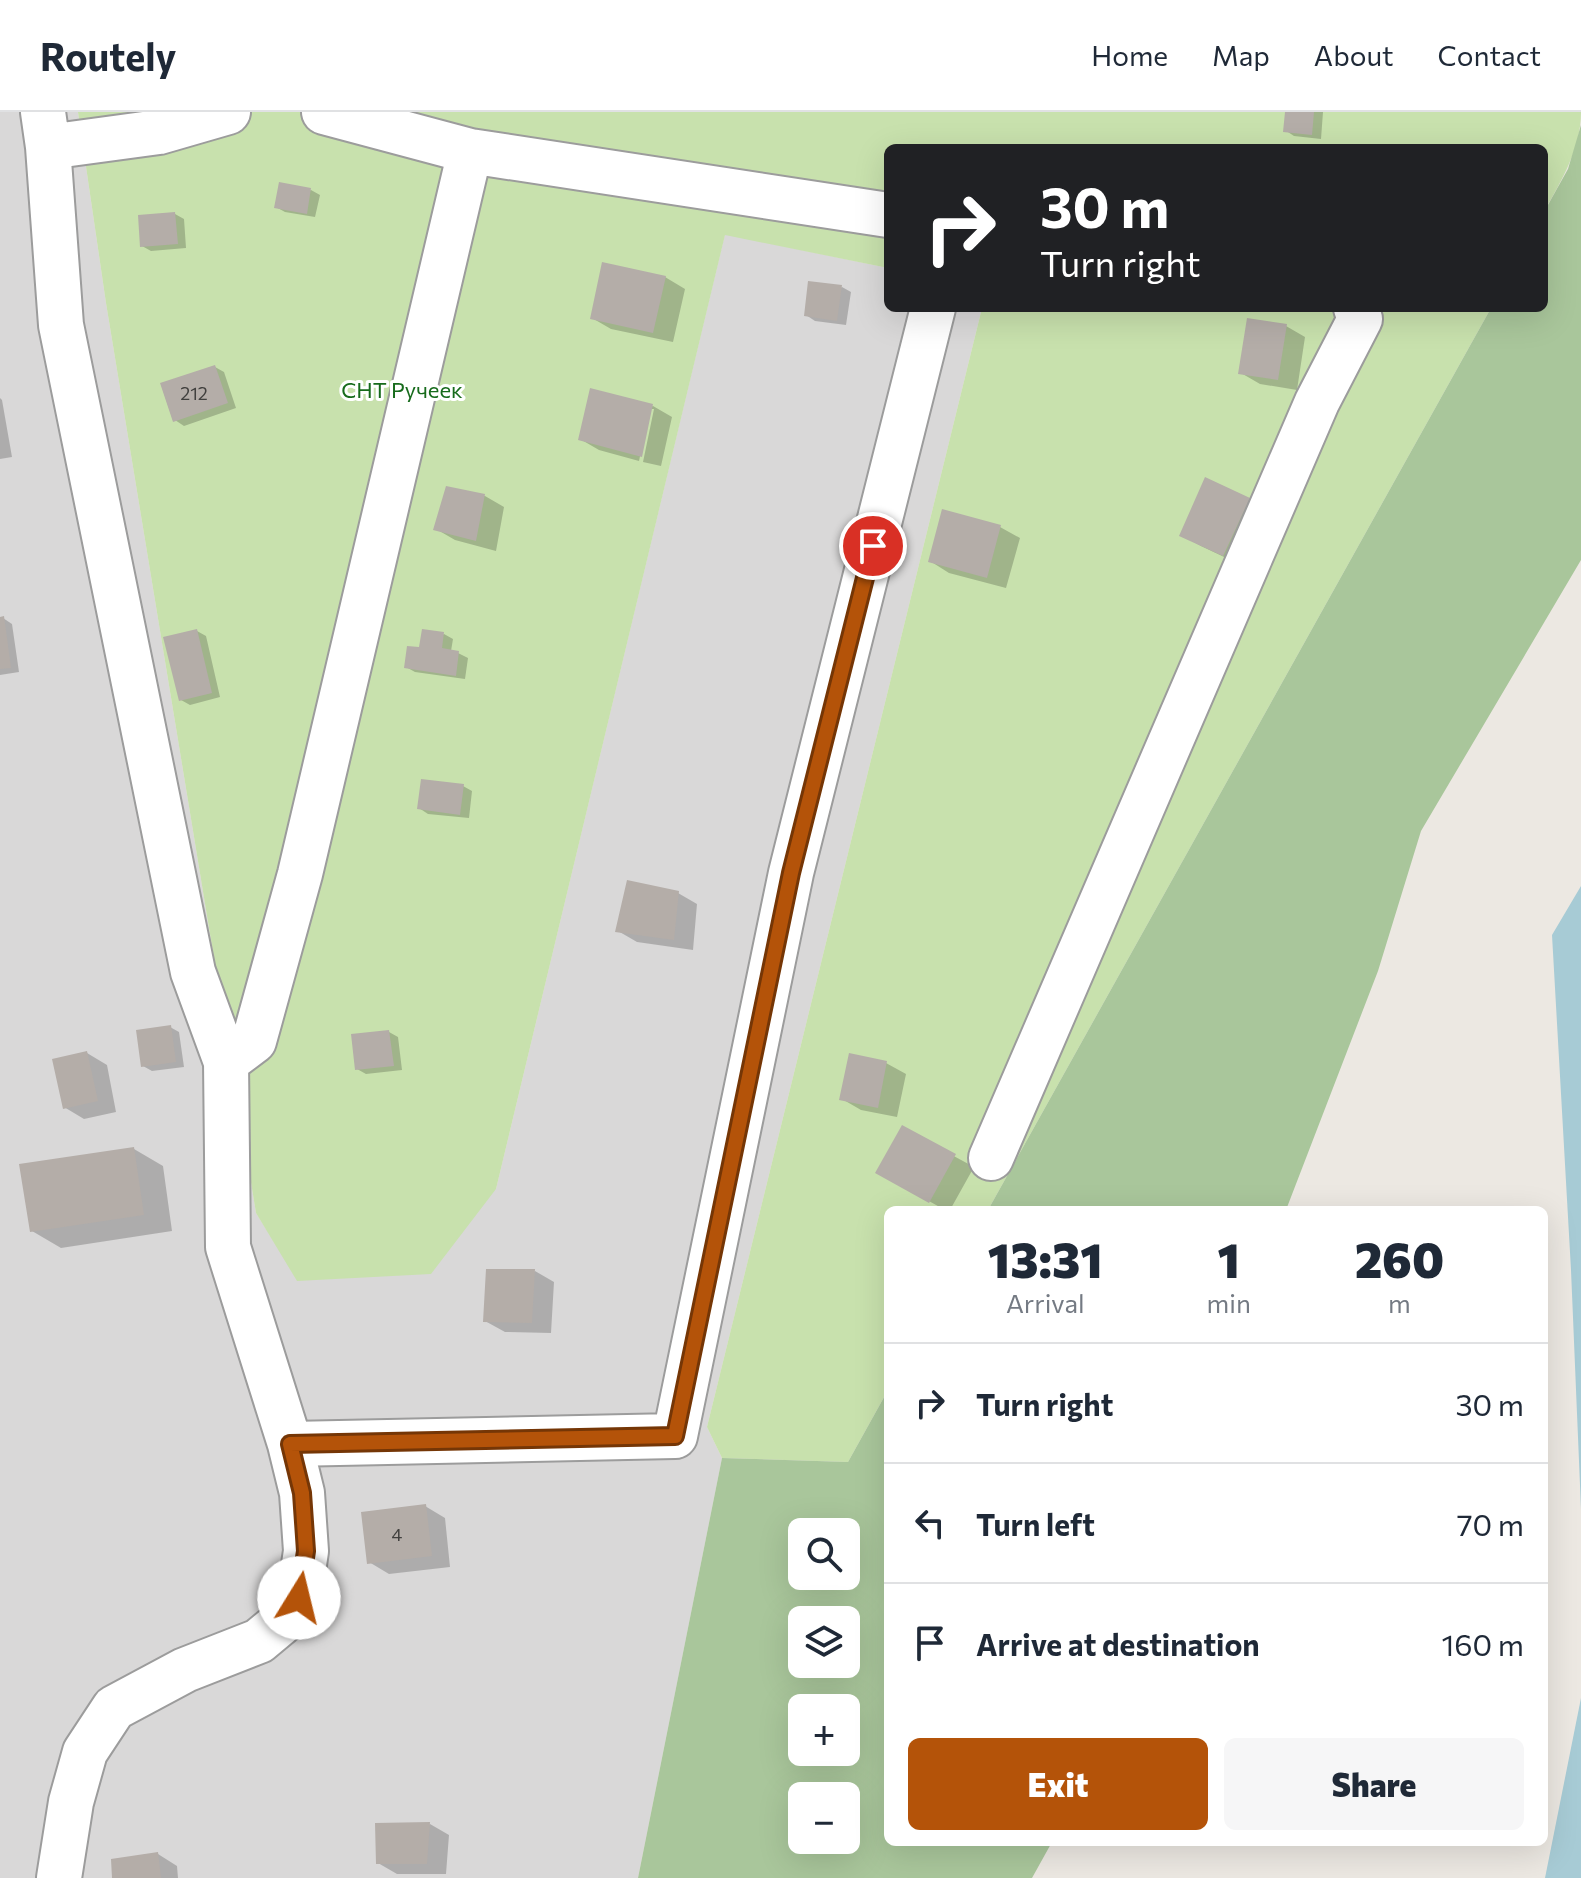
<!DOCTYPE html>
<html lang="en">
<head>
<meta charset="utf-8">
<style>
	:root { --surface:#fff; --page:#f6f6f7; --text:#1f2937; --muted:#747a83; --line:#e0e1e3; --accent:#b45309 }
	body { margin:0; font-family:Commissioner,sans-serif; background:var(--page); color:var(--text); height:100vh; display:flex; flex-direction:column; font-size:30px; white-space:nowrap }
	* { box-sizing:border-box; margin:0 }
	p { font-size:26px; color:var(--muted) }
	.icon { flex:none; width:44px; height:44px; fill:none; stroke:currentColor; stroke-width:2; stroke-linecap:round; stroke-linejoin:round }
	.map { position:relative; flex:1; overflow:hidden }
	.drawer { position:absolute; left:884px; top:1094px; width:664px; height:640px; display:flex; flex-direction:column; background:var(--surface); border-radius:12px; box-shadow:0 8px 32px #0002 }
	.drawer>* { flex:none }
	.top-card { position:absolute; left:884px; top:32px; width:664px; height:168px; border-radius:12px; box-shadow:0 8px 32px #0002; background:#202124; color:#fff; overflow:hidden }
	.controls { position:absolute; left:788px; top:1406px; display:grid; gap:16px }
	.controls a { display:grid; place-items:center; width:72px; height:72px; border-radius:12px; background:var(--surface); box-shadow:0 8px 32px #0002; font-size:40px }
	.pin { position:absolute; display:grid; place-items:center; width:68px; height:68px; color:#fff; margin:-34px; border:4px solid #fff; border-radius:50%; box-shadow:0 2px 8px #0007 }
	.me { position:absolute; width:88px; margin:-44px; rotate:9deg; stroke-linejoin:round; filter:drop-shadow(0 0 6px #0008) }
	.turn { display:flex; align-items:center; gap:28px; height:168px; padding:0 24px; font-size:36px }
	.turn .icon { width:104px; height:104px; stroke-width:2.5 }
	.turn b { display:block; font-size:56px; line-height:68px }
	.eta { display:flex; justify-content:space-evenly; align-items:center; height:136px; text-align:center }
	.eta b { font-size:48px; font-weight:800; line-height:56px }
	.action { display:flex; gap:16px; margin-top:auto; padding:16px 24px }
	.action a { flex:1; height:92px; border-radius:12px; background:var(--accent); color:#fff; font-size:32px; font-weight:800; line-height:92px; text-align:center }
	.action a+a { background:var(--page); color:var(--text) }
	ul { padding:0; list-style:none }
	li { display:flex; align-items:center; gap:24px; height:120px; padding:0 24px; border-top:2px solid var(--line) }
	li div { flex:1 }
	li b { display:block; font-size:30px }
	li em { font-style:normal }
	header { display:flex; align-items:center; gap:48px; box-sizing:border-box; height:112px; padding:0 40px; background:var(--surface); border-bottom:2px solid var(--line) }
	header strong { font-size:38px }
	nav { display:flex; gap:44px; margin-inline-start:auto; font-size:28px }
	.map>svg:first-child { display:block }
	.residential { fill:#d9d8d8 }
	.grass { fill:#c8e1ad }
	.forest { fill:#a9c69b; fill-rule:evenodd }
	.water { fill:#a7cbd5 }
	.shadow { fill:#0003 }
	.building { fill:#b4ada8 }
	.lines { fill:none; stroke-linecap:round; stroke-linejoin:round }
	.minor-casing { stroke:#9c9c9c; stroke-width:48 }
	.minor { stroke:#fff; stroke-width:44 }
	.route-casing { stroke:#753606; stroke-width:20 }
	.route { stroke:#b45309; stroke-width:14 }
	.labels { text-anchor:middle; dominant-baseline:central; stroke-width:6; stroke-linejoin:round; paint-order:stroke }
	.number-label { font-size:18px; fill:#41403e }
	.park-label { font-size:22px; fill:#176b1c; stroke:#fff }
</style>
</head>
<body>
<header>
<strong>Routely</strong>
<nav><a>Home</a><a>Map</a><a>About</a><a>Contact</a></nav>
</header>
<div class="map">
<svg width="1581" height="1766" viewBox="0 0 1581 1766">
	<rect width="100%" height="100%" fill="#ece8e2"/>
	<!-- residential -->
	<path class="residential" d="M0,0H78L106,191L256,1101L298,1168L496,1077L725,122L888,156V196H982L707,1315L722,1346L638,1766H0Z"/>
	<!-- grass -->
	<path class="grass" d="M78,0H1581C1581,37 1561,69 1544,100V36H888V156L725,123L496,1077L431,1162L297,1169L256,1101L106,191Z
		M982,196H1491L988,1098H888V1278L848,1350L722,1346L707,1315Z"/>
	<!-- forest -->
	<path class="forest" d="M1581,13V448L1421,719L1378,859L1286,1098H988L1491,196H1544V100L1568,57Z
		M888,1278V1730H1052L1032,1766H638L722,1346L848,1350ZM802,1420H846V1464H802ZM802,1508H846V1552H802ZM802,1596H846V1640H802ZM802,1684H846V1728H802Z"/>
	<!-- water -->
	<path class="water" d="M1581,774V1397L1571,1158L1552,823Z
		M1581,1586V1766H1545Z"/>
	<!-- shadow -->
	<path class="shadow" d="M1287,0H1323L1321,27L1294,24L1285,18Z
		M311,78L320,83L315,105L285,100L276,95Z
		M175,102L184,107L186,136L151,139L142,134Z
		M665,165L685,177L673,230L611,217L592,206Z
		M842,175L851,180L846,213L815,209L806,203Z
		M1286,214L1305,225L1297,278L1260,272L1241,261Z
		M215,255L224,260L236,296L184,314L175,308Z
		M0,286L2,288L12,345L0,347Z
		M653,294L672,305L661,354L643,350L654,297H650L639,349L599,338L580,327Z
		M447,377L485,384L504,395L496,439L455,428L436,417Z
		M1249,387L1268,399L1243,454L1201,434L1181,423Z
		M1000,415L1020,426L1006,476L949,461L930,449Z
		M3,506L12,512L19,560L0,563V507Z
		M197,519L206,524L220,585L190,593L181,588Z
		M444,522L453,527L451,539L458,541L468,546L465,567L415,560L406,555L421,538Z
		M463,674L472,679L469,706L428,702L419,696Z
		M678,781L697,792L693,838L637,830L618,819Z
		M170,915L179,920L184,955L152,959L143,954Z
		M389,920L398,925L402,958L366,962L357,957Z
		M87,941L107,953L116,1000L84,1007L64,995Z
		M886,951L906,962L897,1005L861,998L842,987Z
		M902,1016L974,1055L950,1098H945L877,1060Z
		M134,1037L163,1054L172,1119L61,1136L32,1119Z
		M535,1159L554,1170L551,1221L505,1220L485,1209Z
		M425,1394L445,1406L450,1455L389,1462L369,1450Z
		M430,1712L449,1723L446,1762H397L378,1751Z
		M158,1742L177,1754L178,1766H114Z"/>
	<!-- building -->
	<path class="building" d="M1285,0H1314L1312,23L1283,20Z
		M279,70L311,76L307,102L274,96Z
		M175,100L178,132L140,135L138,103Z
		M602,150L666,164L653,221L590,207Z
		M808,169L842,173L837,209L804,204Z
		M1247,206L1287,212L1278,268L1238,262Z
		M215,253L228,291L173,310L160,271Z
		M590,276L653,292L642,345L578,328Z
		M1205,365L1250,386L1223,444L1179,424Z
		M446,374L485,382L476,429L433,418Z
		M942,397L1001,413L987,466L928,450Z
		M4,504L11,556L0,557V505Z
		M197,517L212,581L179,589L163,525Z
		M422,517L444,520L442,536L459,539L456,564L404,556L407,534L419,535Z
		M421,667L464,672L460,703L417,697Z
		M627,768L679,779L674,828L615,820Z
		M171,913L176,950L141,955L136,918Z
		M389,918L394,954L355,958L351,922Z
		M87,939L98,989L63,997L52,947Z
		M849,941L887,949L878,996L839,988Z
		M902,1013L956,1042L929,1091L875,1061Z
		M134,1035L144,1103L30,1120L19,1052Z
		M486,1157H535L532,1211L483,1210Z
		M426,1392L432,1444L367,1452L361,1400Z
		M430,1710L427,1752H376L375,1711Z
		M158,1740L161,1766H112L111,1747Z"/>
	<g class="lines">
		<defs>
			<path id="minor" d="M43,0L48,35L61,213L193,860L226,950L228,1135L290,1332L302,1381L306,1439L299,1486L283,1509L259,1529L185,1558L114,1596L85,1640L71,1690L59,1766
				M324,0L470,39L888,103
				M48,35L159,20L228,0
				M226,950L254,929L300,762L470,39
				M991,1046L1317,290L1360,207L1356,196
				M290,1332L675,1324L791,761L933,196"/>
		</defs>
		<!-- minor casing -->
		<use href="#minor" class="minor-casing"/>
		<!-- minor -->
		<use href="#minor" class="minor"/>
	</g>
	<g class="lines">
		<defs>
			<path id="route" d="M299,1486L306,1439L302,1381L290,1332L675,1324L791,761L873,434"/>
		</defs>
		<!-- route casing -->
		<use href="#route" class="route-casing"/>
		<!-- route -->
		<use href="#route" class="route"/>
	</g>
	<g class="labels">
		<!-- number labels -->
		<g class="number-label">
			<text x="194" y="281">212</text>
			<text x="397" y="1422">4</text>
		</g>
		<!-- park labels -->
		<g class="park-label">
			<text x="402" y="277">СНТ Ручеек</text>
		</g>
	</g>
</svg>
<div class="controls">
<a><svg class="icon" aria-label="search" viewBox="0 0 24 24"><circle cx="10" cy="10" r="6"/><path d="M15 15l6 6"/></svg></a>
<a><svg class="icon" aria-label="layers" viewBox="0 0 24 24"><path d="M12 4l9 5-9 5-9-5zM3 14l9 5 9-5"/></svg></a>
<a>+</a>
<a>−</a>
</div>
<div class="pin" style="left:873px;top:434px;background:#d93025"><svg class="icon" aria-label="arrive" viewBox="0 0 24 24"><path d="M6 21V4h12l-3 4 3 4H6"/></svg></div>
<svg class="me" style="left:299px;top:1486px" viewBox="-20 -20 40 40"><circle r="19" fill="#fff"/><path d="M0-13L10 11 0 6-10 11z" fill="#b45309"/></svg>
<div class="top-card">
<div class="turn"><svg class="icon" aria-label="right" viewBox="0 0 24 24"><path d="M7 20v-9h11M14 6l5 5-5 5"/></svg><div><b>30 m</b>Turn right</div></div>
</div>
<section class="drawer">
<div class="eta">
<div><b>13:31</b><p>Arrival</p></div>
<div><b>1</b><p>min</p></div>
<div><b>260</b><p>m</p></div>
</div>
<ul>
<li><svg class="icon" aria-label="right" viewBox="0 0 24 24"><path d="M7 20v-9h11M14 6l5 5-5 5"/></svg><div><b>Turn right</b></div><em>30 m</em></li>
<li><svg class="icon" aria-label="left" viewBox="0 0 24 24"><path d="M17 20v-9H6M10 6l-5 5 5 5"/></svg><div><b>Turn left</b></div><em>70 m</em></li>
<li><svg class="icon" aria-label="arrive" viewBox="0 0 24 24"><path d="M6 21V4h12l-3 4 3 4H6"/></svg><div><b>Arrive at destination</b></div><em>160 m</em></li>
</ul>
<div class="action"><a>Exit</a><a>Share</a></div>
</section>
</div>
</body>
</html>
